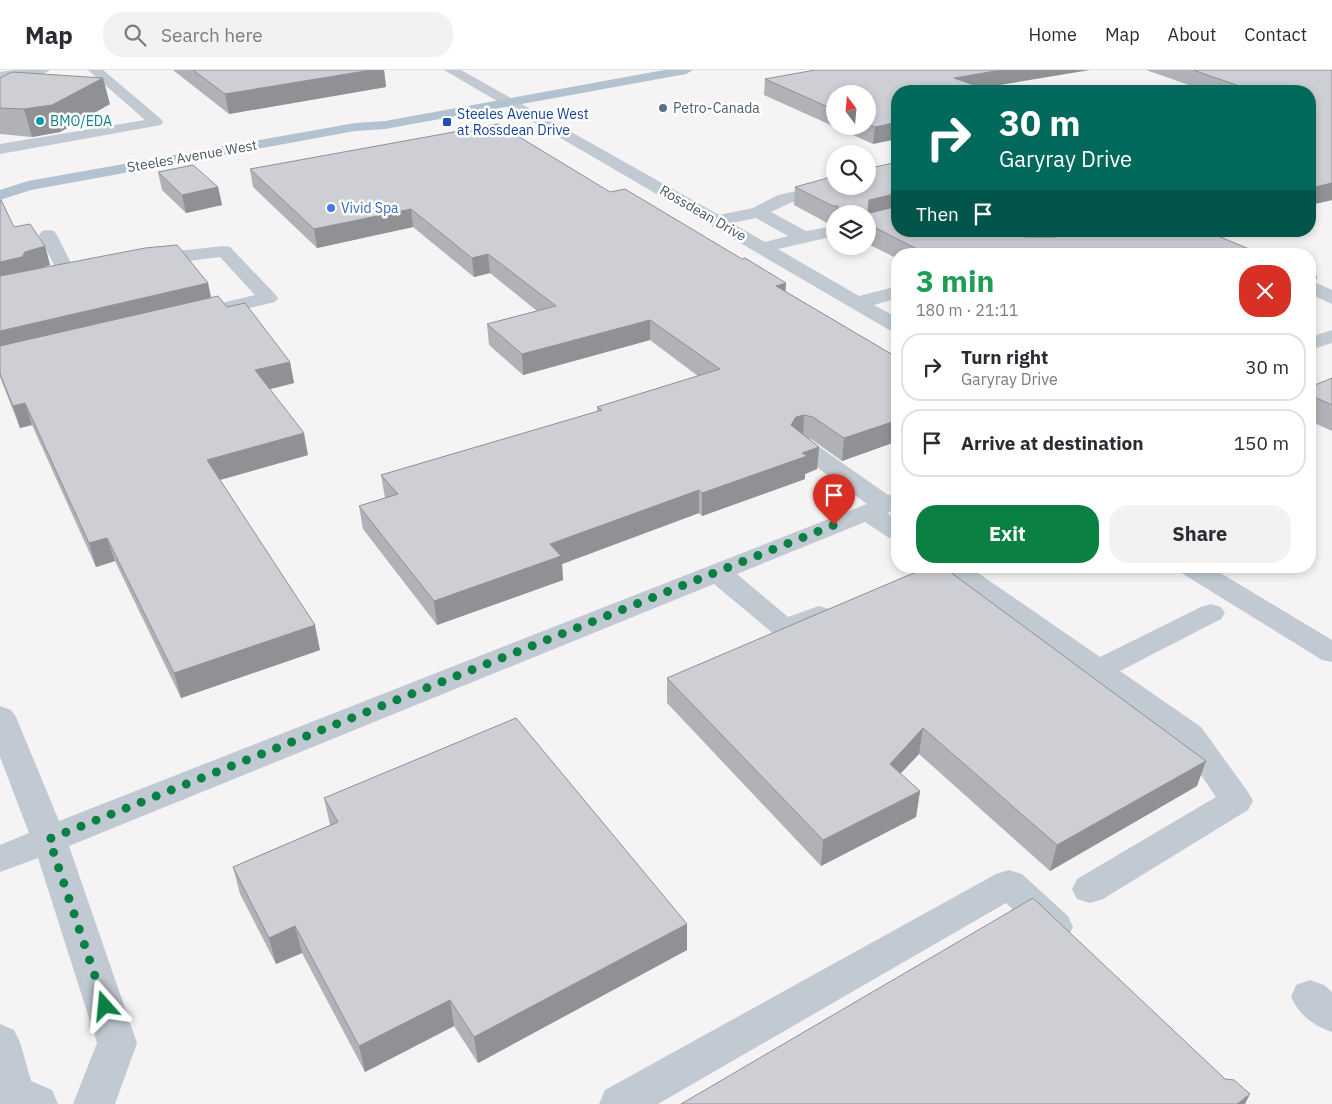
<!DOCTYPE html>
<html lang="en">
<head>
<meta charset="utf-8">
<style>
	:root { --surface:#fff; --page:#f2f2f3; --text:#2b2b33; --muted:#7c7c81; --line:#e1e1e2; --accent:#0b8043 }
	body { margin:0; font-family:"IBM Plex Sans",sans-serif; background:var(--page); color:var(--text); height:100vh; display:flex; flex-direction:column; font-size:19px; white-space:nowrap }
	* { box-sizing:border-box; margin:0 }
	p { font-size:16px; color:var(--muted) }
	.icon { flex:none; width:28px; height:28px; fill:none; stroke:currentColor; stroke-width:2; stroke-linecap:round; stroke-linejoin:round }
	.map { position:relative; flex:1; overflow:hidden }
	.side { position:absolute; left:891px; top:178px; width:425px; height:325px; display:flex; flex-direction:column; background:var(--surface); border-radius:20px; box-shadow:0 2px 8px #0003 }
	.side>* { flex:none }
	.banner { position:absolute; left:891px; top:15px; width:425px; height:152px; border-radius:20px; box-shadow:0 2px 8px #0003; background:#00695c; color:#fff; overflow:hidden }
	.needle { width:32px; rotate:344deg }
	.fabs { position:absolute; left:826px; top:15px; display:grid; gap:10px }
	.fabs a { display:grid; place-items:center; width:50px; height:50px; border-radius:50%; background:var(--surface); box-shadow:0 2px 8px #0003; font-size:25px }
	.pin { position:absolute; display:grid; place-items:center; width:42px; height:42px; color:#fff; margin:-51px -21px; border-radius:50% 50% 50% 0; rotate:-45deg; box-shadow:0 0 5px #0007 }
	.pin .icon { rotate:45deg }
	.me { position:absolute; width:55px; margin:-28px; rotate:342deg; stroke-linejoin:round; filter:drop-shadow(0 0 4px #0008) }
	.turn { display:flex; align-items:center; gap:18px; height:105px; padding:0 25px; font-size:22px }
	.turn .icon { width:65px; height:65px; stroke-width:2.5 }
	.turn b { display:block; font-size:35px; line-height:42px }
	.then { display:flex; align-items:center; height:48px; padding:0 25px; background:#0003; gap:10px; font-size:19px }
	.round { display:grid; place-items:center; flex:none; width:52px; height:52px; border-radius:20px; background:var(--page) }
	.head { display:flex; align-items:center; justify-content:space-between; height:85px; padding:0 25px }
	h1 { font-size:30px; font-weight:800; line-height:38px; color:#1e9e55 }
	.action { display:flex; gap:10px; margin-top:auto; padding:10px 25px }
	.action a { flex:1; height:58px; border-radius:20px; background:var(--accent); color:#fff; font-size:20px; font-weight:800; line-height:58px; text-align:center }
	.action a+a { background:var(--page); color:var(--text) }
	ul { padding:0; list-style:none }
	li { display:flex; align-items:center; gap:15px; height:68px; margin:0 10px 8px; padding:0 15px; border:2px solid var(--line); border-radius:20px }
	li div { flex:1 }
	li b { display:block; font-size:19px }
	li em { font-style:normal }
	header { display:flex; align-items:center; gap:30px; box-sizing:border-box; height:70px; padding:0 25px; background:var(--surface); border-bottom:1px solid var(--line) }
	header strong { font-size:24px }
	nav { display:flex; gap:28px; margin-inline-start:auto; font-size:18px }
	.search { width:350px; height:45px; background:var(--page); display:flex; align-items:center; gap:12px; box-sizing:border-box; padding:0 18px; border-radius:20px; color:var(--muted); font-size:19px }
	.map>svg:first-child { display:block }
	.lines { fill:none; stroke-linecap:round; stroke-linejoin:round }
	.minor { fill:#c1cad2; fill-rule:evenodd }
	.major { fill:#b3c2d1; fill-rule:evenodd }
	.wall { fill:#b0b2b7; fill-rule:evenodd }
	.shaded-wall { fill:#909195 }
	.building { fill:#cdcfd5; stroke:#909195 }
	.route { stroke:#0b8043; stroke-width:9; stroke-dasharray:0 16.2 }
	.service-dot { fill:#5c6f8a; stroke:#fff; stroke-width:2 }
	.culture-dot { fill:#0f9aa8; stroke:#fff; stroke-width:2 }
	.transit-dot { fill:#1a4fb4; stroke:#fff; stroke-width:2 }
	.shop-dot { fill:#3f7fe0; stroke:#fff; stroke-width:2 }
	.labels { text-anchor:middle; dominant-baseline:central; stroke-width:5; stroke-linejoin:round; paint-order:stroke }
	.far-service-label { font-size:14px; fill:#4e5e75; stroke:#fff; text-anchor:start }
	.far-transit-label { font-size:14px; fill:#164399; stroke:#fff; text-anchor:start }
	.far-culture-label { font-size:14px; fill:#0d838f; stroke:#fff; text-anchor:start }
	.far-street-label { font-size:14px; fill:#4a5661; stroke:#fff }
	.far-shop-label { font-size:14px; fill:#366cbe; stroke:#fff; text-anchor:start }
</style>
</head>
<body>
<header>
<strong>Map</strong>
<div class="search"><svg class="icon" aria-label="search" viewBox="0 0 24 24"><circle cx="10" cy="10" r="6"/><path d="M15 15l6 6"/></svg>Search here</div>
<nav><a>Home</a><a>Map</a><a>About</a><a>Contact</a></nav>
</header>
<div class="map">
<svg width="1332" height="1034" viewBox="0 0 1332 1034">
	<rect width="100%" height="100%" fill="#f5f3f3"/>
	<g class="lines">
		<!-- minor -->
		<path class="minor" d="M15,0H50L43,4L0,10V2Z
			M88,0H103L161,49L163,52L161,55L0,84V74L145,50Z
			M444,0H461L719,145L753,138L778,125L835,112V116H846L844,119L790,133L771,142L806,161L835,156V166L778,179L859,226L898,216V228L874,235L898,248V263L891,261ZM756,148L788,166L765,172L732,153Z
			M48,160L54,161L57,165L73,197C61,214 20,216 0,220V208L48,199L54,195L39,165L42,161Z
			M224,176L230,177L275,224L278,228L275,232L199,250L192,248L189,244L192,240L255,225L220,187L149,196L142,194L140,190L142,186L149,184Z
			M1310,210L1332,220V234L1310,224Z
			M1332,260V273L1310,280V267Z
			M803,369L811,371L888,425L898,423V439L887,443L898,450V470L889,468L865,452L737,504L788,547L819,536L829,539L833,545C827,554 798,566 787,568C783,568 779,566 775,565L714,514L69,776L137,973L115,1034H73L97,973L38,788L0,802V775L29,763L0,687V636L11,640L16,647L59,751L867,434L795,381L791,376L795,371Z
			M937,496H968L1100,587L1201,537L1211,534L1221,537L1225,543L1221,549L1120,601L1201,657L1248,722L1253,731L1248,740L1103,829L1090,833L1077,829L1072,819L1077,809L1216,727L1179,673L940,502Z
			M1177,496H1209L1332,570V592L1322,590L1180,502Z
			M1009,800L1022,804L1068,846L1073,857L1068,868L1055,872L1042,868L1006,833L658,1034H599L605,1020L996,804Z
			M1310,910L1324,915L1332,922V962C1314,956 1299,945 1291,927L1296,915Z
			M0,954L14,960L20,972L31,1011L52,1020L58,1034H0Z"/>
		<!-- major -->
		<path class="major" d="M664,0H693L686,4L385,59L355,61L31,120L0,130V120L28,111L355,53L385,51Z"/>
	</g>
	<!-- wall -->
	<path class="wall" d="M173,0H384L386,17L229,44Z
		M1146,0H1332V130L1310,135V21H1206Z
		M0,8L110,34L60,62L32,67L0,64Z
		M765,9L982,18L873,74L764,25ZM835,24H868V56H835Z
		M870,98L898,161L1261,184H898V189L868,174V144H835V155H831L794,135L795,117Z
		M250,99L610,122L785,221L898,288V371L842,391L811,369L808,368L819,377L817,399L805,404V409L702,446L699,443L562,494L563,510L437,555L363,459L359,436L385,428L381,405L597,342V337L698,306L650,270L523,305L489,275L487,254L537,241L490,203L474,207L413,157L317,178L253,117Z
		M158,102L218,117L222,135L186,143L162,120Z
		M0,130L14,157L45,176L50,195L38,199L208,213L211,228L227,237L290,292L294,313L270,319L308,385L220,410L320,580L181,628L115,491L96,497L32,355L20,358L0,307Z
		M1332,308V361L1310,351V317Z
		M930,496L1197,716L1050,801L919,684L900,704L920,721L916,747L821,796L667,633V608Z
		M324,728L687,880L478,993L454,956L365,1002L302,883L276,894L240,824L233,797L330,755Z"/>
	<!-- shaded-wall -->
	<path class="shaded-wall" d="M371,0H384L386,17L229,44L225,24Z
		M1001,0H1090L963,21L954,8Z
		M103,8L110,34L60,62L32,67L24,39Z
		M898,52V69L873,74L875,57Z
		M1332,113V130L1310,135V118Z
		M218,117L222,135L186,143L182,125Z
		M898,123V140L868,148L869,130Z
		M411,139L413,157L317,178L314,159Z
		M1026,161H1082L1024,178V164Z
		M45,176L50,195L31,201L0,212V192L25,182Z
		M488,184L490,203L474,207L472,188Z
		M1317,207L1311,227H1310V210Z
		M208,213L212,233L0,283V261Z
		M786,213L785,233L776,216Z
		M650,250V270L523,305L522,284Z
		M290,292L294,313L259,322L255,300Z
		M25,333L32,355L20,358L13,336Z
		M804,345L803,367L791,355L796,347Z
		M898,350V371L842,391L844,368Z
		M304,363L308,385L212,412L207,390Z
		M819,377L817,399L805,404V409L702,446V423L802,383Z
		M699,420V443L562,494L563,510L437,555L434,531L550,474Z
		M107,468L115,491L96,497L89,473Z
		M315,555L320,580L181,628L174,603Z
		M923,658L919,684L886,719L890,694Z
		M1206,691L1197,716L1050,801L1057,775Z
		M920,721L916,747L821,796L823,770Z
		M687,854V880L478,993L474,967Z
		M295,856L302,883L276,894L269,868Z
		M450,930L454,956L365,1002L359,976Z
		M1250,1024L1245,1034H1237Z"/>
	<!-- building -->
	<path class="building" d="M193,0H371L225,24Z
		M815,0H1001L954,8L991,21H898V52L875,57L868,54V24H835V40L765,9Z
		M1193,0H1332V113L1310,118V21H1252H1254Z
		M12,2L103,8L52,35L24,39L0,38V8Z
		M498,54L610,122L625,119L742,189L745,188L786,213L776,216L898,288V350L844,368L813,347L804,345L796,347L791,355L819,377L802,383L807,386L702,423L699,420L550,474L561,486L434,531L359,436L398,424L381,405L602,340L597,337L720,299L650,250L522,284L487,254L556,236L488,184L472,188L411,139L314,159L250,99Z
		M898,92V123L869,130L868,141L870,143L898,136V161H1026L1024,164L1025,167H1055L1076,161H1206L1261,184H927L868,154V144H847L838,139V136H833L795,117L835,106V116H868V95L870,98Z
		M193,95L218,117L182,125L158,102Z
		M0,130H1L14,157L30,154L45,176L25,182L22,187L0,192Z
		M177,175L208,213L0,261V206L145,178Z
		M1310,204L1317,207L1310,210Z
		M218,226L227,237L245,233L290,292L255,300L304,363L207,390L315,555L174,603L107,468L89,473L25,333L13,336L0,304V276Z
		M1332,308V335L1310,325V317Z
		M930,496H942L1206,691L1057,775L923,658L890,694L920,721L823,770L667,608Z
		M516,648L687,854L474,967L450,930L359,976L295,856L269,868L233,797L338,752L324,728Z
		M1033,828L1225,1009L1234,1010L1250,1024L1237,1034H681Z"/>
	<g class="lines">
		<!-- route -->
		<path class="route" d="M105,936L49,769L834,455"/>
	</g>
	<!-- markers -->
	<circle class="service-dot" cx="663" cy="38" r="5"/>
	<circle class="culture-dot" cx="40" cy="51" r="5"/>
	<rect class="transit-dot" x="442" y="47" width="10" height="10" rx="2.5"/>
	<circle class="shop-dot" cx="331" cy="138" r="5"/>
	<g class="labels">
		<!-- far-service labels -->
		<g class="far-service-label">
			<text x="673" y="38">Petro-Canada</text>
		</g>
		<!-- far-transit labels -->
		<g class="far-transit-label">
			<text x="457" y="44">Steeles Avenue West<tspan x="457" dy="16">at Rossdean Drive</tspan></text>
		</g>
		<!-- far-culture labels -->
		<g class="far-culture-label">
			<text x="50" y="51">BMO/EDA</text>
		</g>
		<!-- far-street labels -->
		<g class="far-street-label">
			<text transform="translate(192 86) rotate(-10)">Steeles Avenue West</text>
			<text transform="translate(703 143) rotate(30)">Rossdean Drive</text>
		</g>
		<!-- far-shop labels -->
		<g class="far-shop-label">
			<text x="341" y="138">Vivid Spa</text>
		</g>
	</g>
</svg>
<div class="fabs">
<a><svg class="needle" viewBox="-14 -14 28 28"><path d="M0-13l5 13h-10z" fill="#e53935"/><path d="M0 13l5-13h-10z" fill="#7c7c81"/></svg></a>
<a><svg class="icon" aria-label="search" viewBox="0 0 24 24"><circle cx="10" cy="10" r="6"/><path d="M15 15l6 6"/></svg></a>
<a><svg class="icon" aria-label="layers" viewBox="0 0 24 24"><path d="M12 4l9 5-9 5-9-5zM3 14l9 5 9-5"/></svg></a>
</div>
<div class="pin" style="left:834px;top:455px;background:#d93025"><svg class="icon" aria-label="arrive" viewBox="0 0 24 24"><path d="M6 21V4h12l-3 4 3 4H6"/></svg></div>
<svg class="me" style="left:105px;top:936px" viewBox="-20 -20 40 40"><path d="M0-17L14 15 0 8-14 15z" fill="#0b8043" stroke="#fff" stroke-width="4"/></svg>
<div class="banner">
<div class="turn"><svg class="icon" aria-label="right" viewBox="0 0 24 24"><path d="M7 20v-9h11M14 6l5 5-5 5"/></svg><div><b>30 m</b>Garyray Drive</div></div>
<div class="then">Then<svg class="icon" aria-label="arrive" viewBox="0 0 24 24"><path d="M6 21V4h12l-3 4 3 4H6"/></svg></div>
</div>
<section class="side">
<div class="head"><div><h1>3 min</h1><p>180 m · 21:11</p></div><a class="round" style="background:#d93025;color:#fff"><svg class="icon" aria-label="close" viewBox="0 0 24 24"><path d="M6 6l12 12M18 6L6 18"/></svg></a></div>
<ul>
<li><svg class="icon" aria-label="right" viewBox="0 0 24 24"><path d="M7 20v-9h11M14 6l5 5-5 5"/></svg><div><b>Turn right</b><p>Garyray Drive</p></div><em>30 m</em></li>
<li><svg class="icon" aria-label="arrive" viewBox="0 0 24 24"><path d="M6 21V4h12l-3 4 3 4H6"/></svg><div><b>Arrive at destination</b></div><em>150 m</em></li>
</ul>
<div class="action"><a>Exit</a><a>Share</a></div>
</section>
</div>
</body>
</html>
